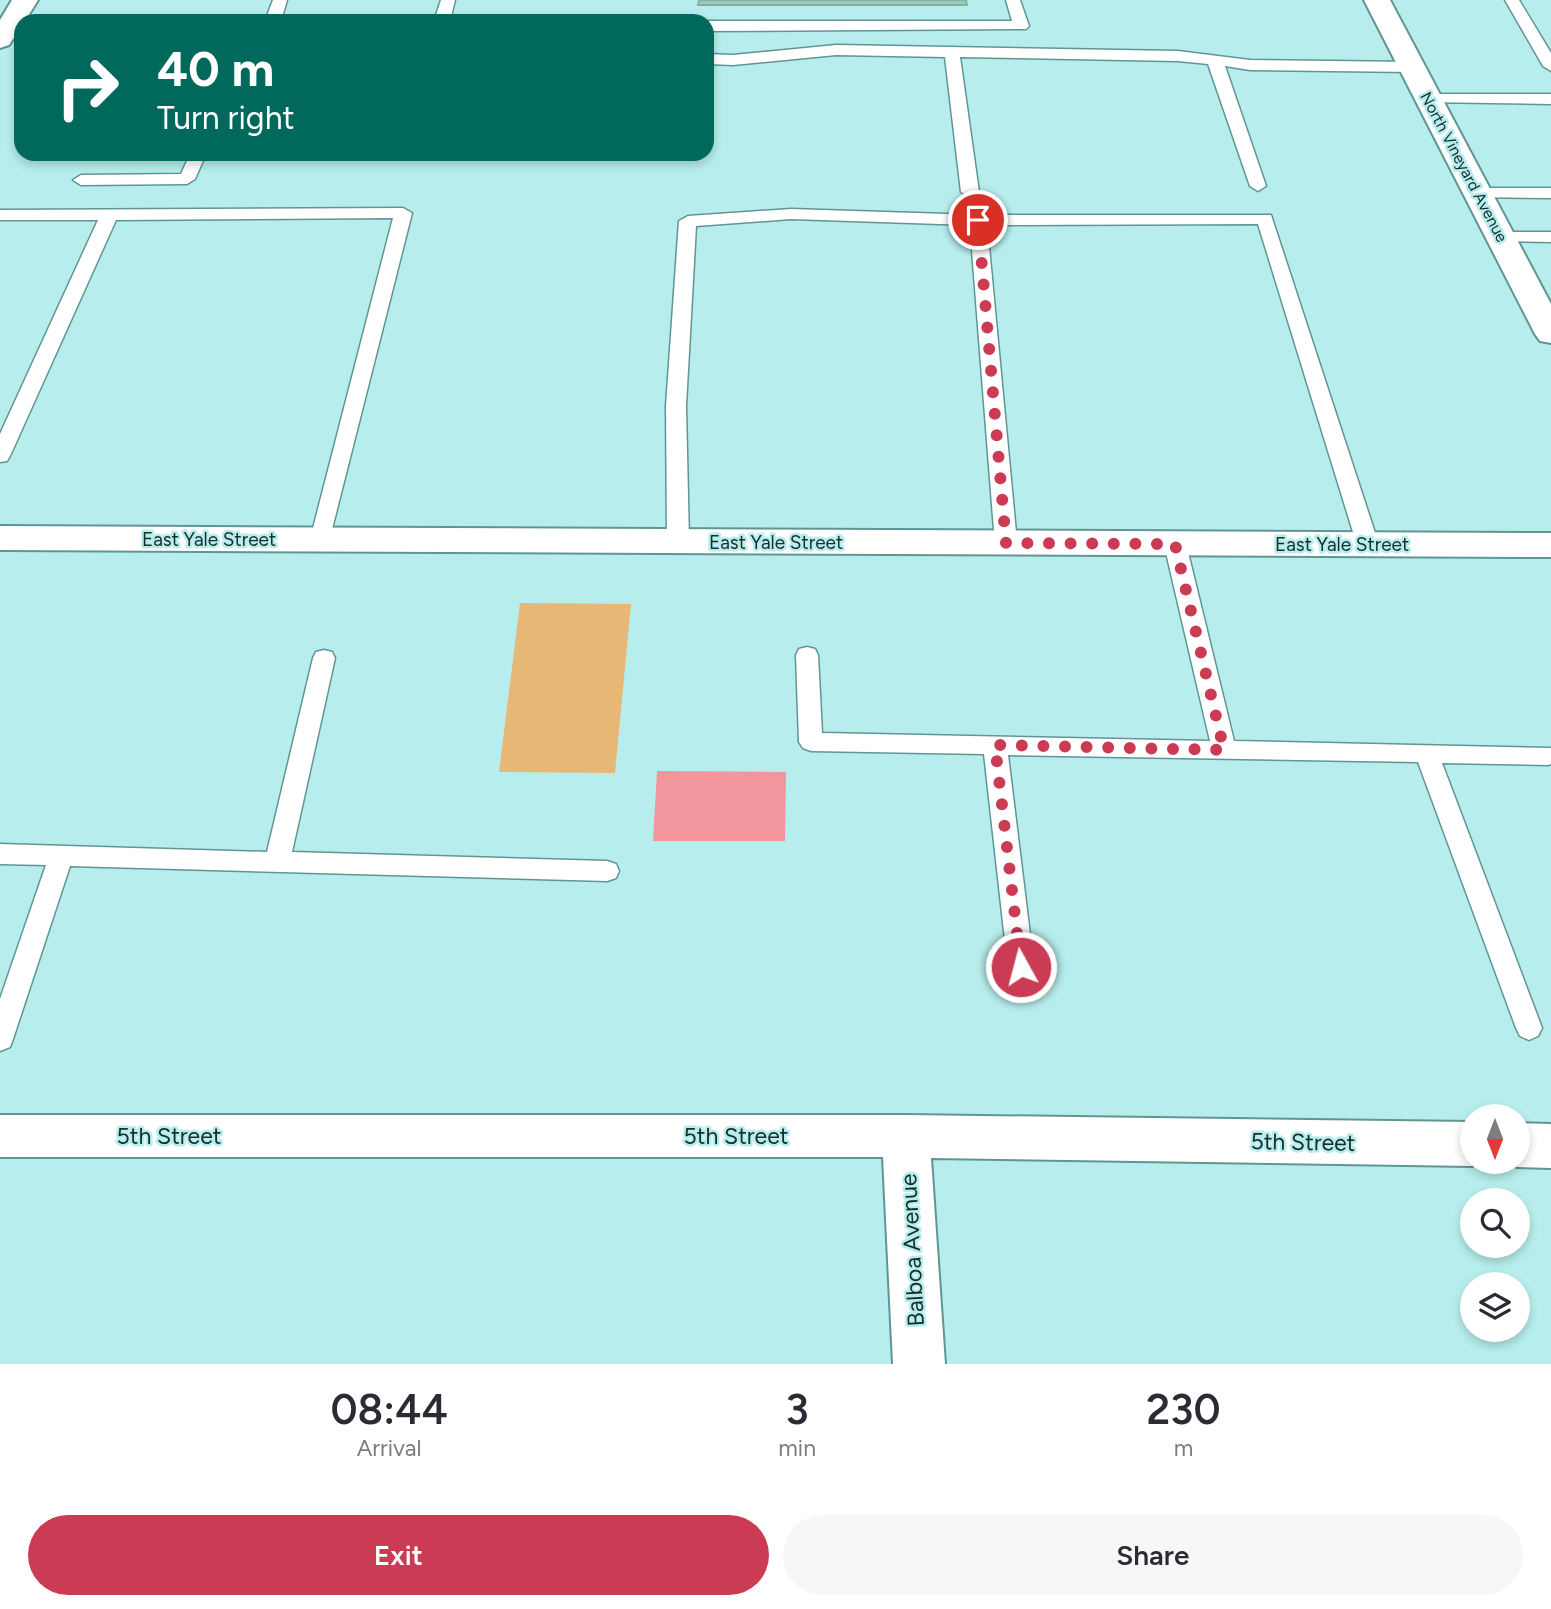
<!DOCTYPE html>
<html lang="en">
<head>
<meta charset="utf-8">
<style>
	:root { --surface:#fff; --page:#f7f7f7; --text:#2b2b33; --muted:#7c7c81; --accent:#cb3b54 }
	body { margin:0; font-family:Figtree,sans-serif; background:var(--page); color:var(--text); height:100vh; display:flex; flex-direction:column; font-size:26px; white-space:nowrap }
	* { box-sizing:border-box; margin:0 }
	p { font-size:23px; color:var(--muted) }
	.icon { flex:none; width:38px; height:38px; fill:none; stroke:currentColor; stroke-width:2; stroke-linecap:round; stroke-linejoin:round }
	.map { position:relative; height:1364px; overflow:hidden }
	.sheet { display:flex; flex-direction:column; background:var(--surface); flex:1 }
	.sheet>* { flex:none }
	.top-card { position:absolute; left:14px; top:14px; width:700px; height:147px; border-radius:21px; box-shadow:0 4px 10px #0003; background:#00695c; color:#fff; overflow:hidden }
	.needle { width:46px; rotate:180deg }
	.tools { position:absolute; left:1460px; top:1104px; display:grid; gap:14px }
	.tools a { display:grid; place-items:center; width:70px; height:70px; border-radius:50%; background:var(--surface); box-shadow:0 4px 10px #0003; font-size:35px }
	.pin { position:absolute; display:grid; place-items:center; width:60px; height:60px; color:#fff; margin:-30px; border:4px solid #fff; border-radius:50%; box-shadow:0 2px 7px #0007 }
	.me { position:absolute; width:77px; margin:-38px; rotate:353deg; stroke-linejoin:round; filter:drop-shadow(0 0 5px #0008) }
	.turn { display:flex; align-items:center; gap:24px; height:147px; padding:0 28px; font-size:32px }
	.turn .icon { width:91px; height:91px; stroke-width:2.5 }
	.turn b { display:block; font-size:49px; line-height:60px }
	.eta { display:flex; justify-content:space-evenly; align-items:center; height:119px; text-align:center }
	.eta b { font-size:42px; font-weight:600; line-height:49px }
	.button { display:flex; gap:14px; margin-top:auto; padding:14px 28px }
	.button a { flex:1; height:80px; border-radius:42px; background:var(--accent); color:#fff; font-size:28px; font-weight:600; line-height:80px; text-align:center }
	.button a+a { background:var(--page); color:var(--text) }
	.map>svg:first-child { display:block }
	.green { fill:#e6b775 }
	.water { fill:#f2959c }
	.building { fill:#99cbbc; stroke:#80b1a3; stroke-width:2 }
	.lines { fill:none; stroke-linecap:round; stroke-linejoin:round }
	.service-casing { stroke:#609594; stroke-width:3 }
	.minor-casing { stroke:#609594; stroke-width:4 }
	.primary-casing { stroke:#609594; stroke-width:4 }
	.service { fill:#fff; fill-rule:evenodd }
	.minor { fill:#fff; fill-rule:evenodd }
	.primary { fill:#fff; fill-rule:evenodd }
	.route { stroke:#cb3b54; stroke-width:12; stroke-dasharray:0 21.6 }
	.labels { text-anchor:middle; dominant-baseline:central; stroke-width:5; stroke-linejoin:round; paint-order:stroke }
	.far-street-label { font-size:16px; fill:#182e2e; stroke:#b7eeed }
	.street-label { font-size:19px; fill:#182e2e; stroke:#b7eeed }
	.near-street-label { font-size:23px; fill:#182e2e; stroke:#b7eeed }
</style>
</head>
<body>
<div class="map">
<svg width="1551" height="1364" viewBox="0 0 1551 1364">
	<rect width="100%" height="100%" fill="#b7eeed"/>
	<!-- green -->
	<path class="green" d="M520,603L631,604L615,773L499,772Z"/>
	<!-- water -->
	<path class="water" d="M657,771L786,772L785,841H653Z"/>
	<!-- building -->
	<path class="building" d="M699,0H966L967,5H698Z"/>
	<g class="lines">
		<defs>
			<path id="service" d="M273,0H287L281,21H265Z
				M441,0H455L450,21H434Z
				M1006,0H1020L1029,26L1026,29L707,31V21H1012Z
				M1505,0H1519L1551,53V71L1543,66Z
				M836,45L1178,51L1250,60L1412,62L1420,67L1412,72L1250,70L1225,66L1266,186L1258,191L1250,186L1208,64L1178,61L960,57L979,192L970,197L961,192L945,57L836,55L733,65L707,64V54L733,55Z
				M1429,94H1551V104L1423,102L1421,99Z
				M190,154H206L195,179L187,184L81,185L73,180L81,175L181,174Z
				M1477,188H1551V198L1471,197L1468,193L1471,189Z
				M403,208L412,213L328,545H314L310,540L393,218L116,220L10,456L7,461L0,462V434L98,220H0V210Z
				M791,209L978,215H1271L1379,545L1375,550L1368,552L1361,550L1357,545L1258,224L987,225L1017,543L1013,548L1006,550L999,548L995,543L970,225L791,219L696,226L686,406L689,541L685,546H671L667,541L666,406L679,221L688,216Z
				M1501,232H1551V242L1495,241L1492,237Z
				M1175,537L1182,539L1186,544L1234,741L1551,748V764L1548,765L1442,763L1542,1028L1538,1036L1529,1040L1520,1036L1516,1028L1418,762L1008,755L1034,967L1030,975L1021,978L1012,975L1008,967L984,754L811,751L803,748L799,742L796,655L799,649L807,647L815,649L818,655L822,733L1210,741L1164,544L1168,539Z
				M324,650L332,652L335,658L292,852L607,861L616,864L619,871L616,878L607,881L70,866L13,1039L10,1047L0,1051V999L46,865L0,864V844L267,852L313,658L316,652Z"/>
			<path id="minor" d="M12,0H38L25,21H21V27L9,45L0,48V20Z
				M0,526L1551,533V557L0,550Z
				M0,1115H906L1472,1122V1162H1481L1472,1166L931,1158L945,1364H893L883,1157H0Z
				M1517,1123L1551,1124V1168L1517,1167L1505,1162H1517Z"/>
			<path id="primary" d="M1364,0H1390L1551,304V343L1540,341L1535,334Z"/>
		</defs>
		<!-- service casing -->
		<use href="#service" class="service-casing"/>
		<!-- minor casing -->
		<use href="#minor" class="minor-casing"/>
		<!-- primary casing -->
		<use href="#primary" class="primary-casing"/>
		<!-- service -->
		<use href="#service" class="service"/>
		<!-- minor -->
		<use href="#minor" class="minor"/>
		<!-- primary -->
		<use href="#primary" class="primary"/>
	</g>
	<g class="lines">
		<!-- route -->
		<path class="route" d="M978,220L1006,543L1175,544L1224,750L995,745L1021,967"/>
	</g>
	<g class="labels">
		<!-- far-street labels -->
		<g class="far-street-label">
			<text transform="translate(1464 167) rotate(62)">North Vineyard Avenue</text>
		</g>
		<!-- street labels -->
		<g class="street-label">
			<text x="209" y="539">East Yale Street</text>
			<text x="776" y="542">East Yale Street</text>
			<text x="1342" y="544">East Yale Street</text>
		</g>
		<!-- near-street labels -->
		<g class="near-street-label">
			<text x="169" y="1136">5th Street</text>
			<text x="736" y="1136">5th Street</text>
			<text transform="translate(1303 1142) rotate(1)">5th Street</text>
			<text transform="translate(912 1250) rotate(-93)">Balboa Avenue</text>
		</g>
	</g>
</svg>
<div class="tools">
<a><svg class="needle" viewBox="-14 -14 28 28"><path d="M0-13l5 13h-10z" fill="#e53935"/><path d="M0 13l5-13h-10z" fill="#7c7c81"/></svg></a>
<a><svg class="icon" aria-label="search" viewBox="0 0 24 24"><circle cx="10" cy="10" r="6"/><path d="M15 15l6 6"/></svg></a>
<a><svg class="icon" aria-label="layers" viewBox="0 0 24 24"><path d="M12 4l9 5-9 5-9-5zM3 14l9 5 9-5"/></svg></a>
</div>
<div class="pin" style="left:978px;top:220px;background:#d93025"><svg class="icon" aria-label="arrive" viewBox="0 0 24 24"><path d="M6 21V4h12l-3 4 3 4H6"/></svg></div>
<svg class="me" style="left:1021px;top:967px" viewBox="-20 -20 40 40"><circle r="17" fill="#cb3b54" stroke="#fff" stroke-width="3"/><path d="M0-11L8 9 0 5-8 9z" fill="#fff"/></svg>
<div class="top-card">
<div class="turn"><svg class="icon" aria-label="right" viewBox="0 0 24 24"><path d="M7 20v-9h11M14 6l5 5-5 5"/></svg><div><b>40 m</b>Turn right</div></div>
</div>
</div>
<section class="sheet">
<div class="eta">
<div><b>08:44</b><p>Arrival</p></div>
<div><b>3</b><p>min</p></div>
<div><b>230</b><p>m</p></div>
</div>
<div class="button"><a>Exit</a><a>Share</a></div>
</section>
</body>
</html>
